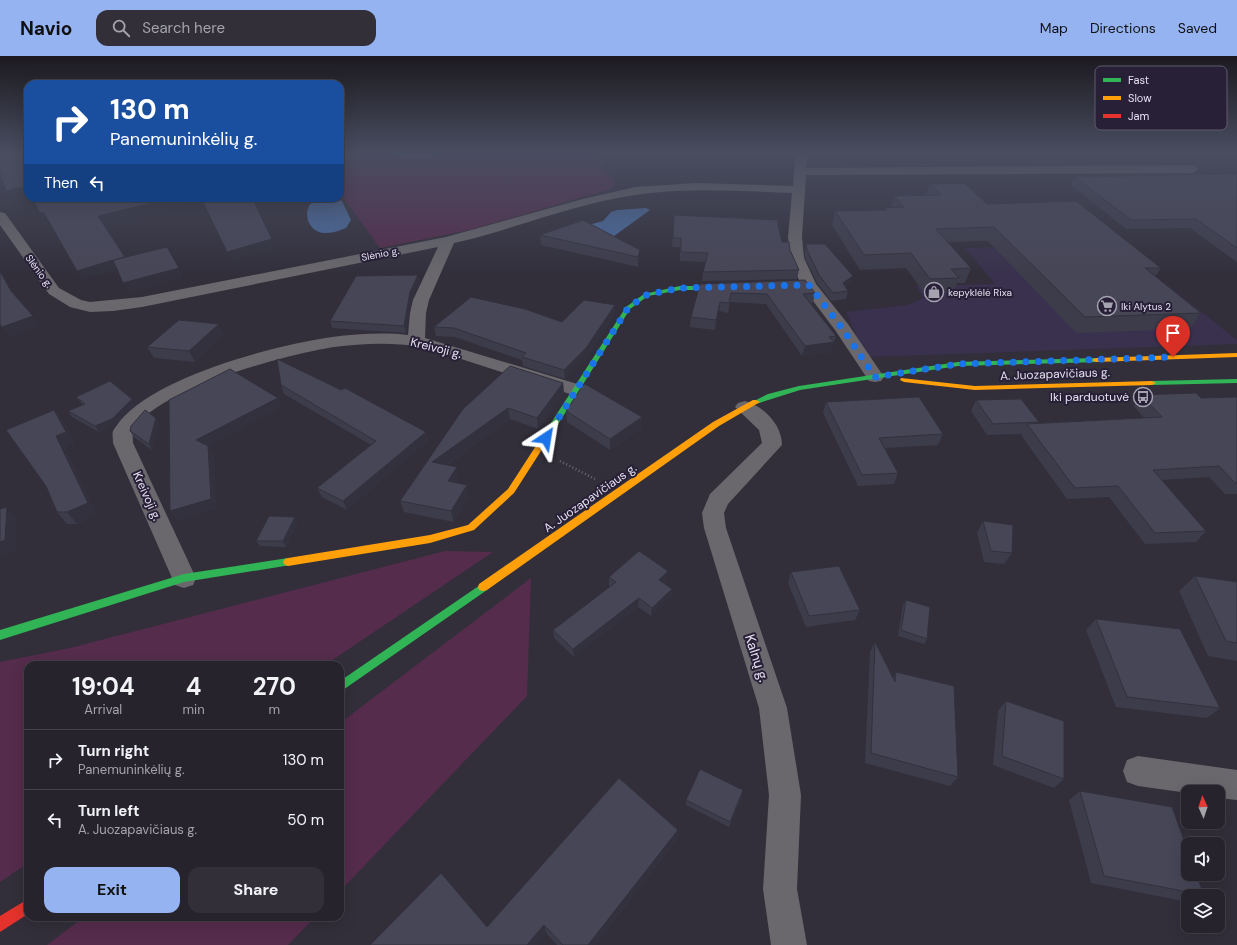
<!DOCTYPE html>
<html lang="en">
<head>
<meta charset="utf-8">
<style>
	:root { --surface:#26232c; --page:#322f38; --text:#f1f3f6; --muted:#a4a4a9; --line:#424048; --accent:#95b2f1 }
	body { margin:0; font-family:"DM Sans",sans-serif; background:var(--page); color:var(--text); height:100vh; display:flex; flex-direction:column; font-size:15px; white-space:nowrap }
	* { box-sizing:border-box; margin:0 }
	p { font-size:13px; color:var(--muted) }
	.icon { flex:none; width:22px; height:22px; fill:none; stroke:currentColor; stroke-width:2; stroke-linecap:round; stroke-linejoin:round }
	.map { position:relative; flex:1; overflow:hidden }
	.sheet { position:absolute; left:24px; top:605px; width:320px; height:260px; display:flex; flex-direction:column; background:var(--surface); border-radius:12px; box-shadow:0 4px 16px #0002,0 0 0 1px var(--line) }
	.sheet>* { flex:none }
	.top-card { position:absolute; left:24px; top:24px; width:320px; height:122px; border-radius:12px; box-shadow:0 4px 16px #0002,0 0 0 1px var(--line); background:#1a4fa0; color:#fff; overflow:hidden }
	.needle { width:26px; rotate:357deg }
	.controls { position:absolute; left:1181px; top:729px; display:grid; gap:8px }
	.controls a { display:grid; place-items:center; width:44px; height:44px; border-radius:8px; background:var(--surface); box-shadow:0 4px 16px #0002,0 0 0 1px var(--line); font-size:20px }
	.pin { position:absolute; display:grid; place-items:center; width:34px; height:34px; color:#fff; margin:-41px -17px; border-radius:50% 50% 50% 0; rotate:-45deg; box-shadow:0 0 4px #0007 }
	.pin .icon { rotate:45deg }
	.me { position:absolute; width:44px; margin:-22px; rotate:33deg; stroke-linejoin:round; filter:drop-shadow(0 0 3px #0008) }
	.turn { display:flex; align-items:center; gap:14px; height:84px; padding:0 20px; font-size:18px }
	.turn .icon { width:52px; height:52px; stroke-width:2.5 }
	.turn b { display:block; font-size:28px; line-height:34px }
	.then { display:flex; align-items:center; height:38px; padding:0 20px; background:#0003; gap:8px; font-size:15px }
	.eta { display:flex; justify-content:space-evenly; align-items:center; height:68px; text-align:center }
	.eta b { font-size:24px; font-weight:700; line-height:28px }
	.primary-button { display:flex; gap:8px; margin-top:auto; padding:8px 20px }
	.primary-button a { flex:1; height:46px; border-radius:12px; background:var(--accent); color:#111; font-size:16px; font-weight:700; line-height:46px; text-align:center }
	.primary-button a+a { background:var(--page); color:var(--text) }
	ul { padding:0; list-style:none }
	li { display:flex; align-items:center; gap:12px; height:60px; padding:0 20px; border-top:1px solid var(--line) }
	li div { flex:1 }
	li b { display:block; font-size:15px }
	li em { font-style:normal }
	header { display:flex; align-items:center; gap:24px; box-sizing:border-box; height:56px; padding:0 20px; background:var(--accent); color:#111 }
	header strong { font-size:19px }
	nav { display:flex; gap:22px; margin-inline-start:auto; font-size:14px }
	.search { width:280px; height:36px; background:var(--page); display:flex; align-items:center; gap:10px; box-sizing:border-box; padding:0 14px; border-radius:12px; color:var(--muted); font-size:15px }
	.map>svg:first-child { display:block }
	.built { fill:#39314d }
	.green { fill:#552c4c }
	.water { fill:#4a6ea4 }
	.lines { fill:none; stroke-linecap:round; stroke-linejoin:round }
	.path { stroke:#6d6a71; stroke-width:2.5; stroke-dasharray:1 2.5; stroke-linecap:butt }
	.street { fill:#6a686c; fill-rule:evenodd }
	.fast { fill:#30b455; fill-rule:evenodd }
	.slow { fill:#ff9f0a; fill-rule:evenodd }
	.jam { fill:#e5322d; fill-rule:evenodd }
	.wall { fill:#3d3c4b }
	.shaded-wall { fill:#32313d }
	.building { fill:#474657; stroke:#32313d }
	.route { stroke:#1a73e8; stroke-width:7; stroke-dasharray:0 12.6 }
	.labels { text-anchor:middle; dominant-baseline:central; stroke-width:4; stroke-linejoin:round; paint-order:stroke }
	.far-street-label { font-size:10px; fill:#e5e1f1; stroke:#272037 }
	.far-poi-label { font-size:10px; fill:#e5e1f1; stroke:#272037; text-anchor:start }
	.street-label { font-size:12px; fill:#e5e1f1; stroke:#272037 }
	.poi-label { font-size:12px; fill:#e5e1f1; stroke:#272037; text-anchor:end }
	.near-street-label { font-size:14px; fill:#e5e1f1; stroke:#272037 }
	.key { fill:#272037; stroke:#605a6f; stroke-width:1 }
	.key-label { font-size:11px; fill:#e5e1f1 }
</style>
</head>
<body>
<header>
<strong>Navio</strong>
<div class="search"><svg class="icon" aria-label="search" viewBox="0 0 24 24"><circle cx="10" cy="10" r="6"/><path d="M15 15l6 6"/></svg>Search here</div>
<nav><a>Map</a><a>Directions</a><a>Saved</a></nav>
</header>
<div class="map">
<svg width="1237" height="889" viewBox="0 0 1237 889">
	<rect width="100%" height="100%" fill="#322f3b"/>
	<!-- built -->
	<path class="built" d="M1042,190L1131,200L1237,284V288L866,301L846,256L907,249L924,242L916,230L995,228L965,192Z"/>
	<!-- green -->
	<path class="green" d="M340,96H386L400,101L439,97L438,96H599L598,98L604,113L615,124L611,133L469,174L380,192L340,137Z
		M445,495L493,496L325,609H28V807L0,826V606L70,592Z
		M531,522L527,640L340,835V667Z
		M84,861H315L288,889H47Z"/>
	<!-- water -->
	<path class="water" d="M386,96H438L439,98L423,103L400,101Z
		M333,143L342,145L351,164L346,172C339,175 332,177 324,177C309,176 303,159 310,148L322,144Z
		M646,152L650,154L610,183L588,169L603,165L611,156L617,154Z"/>
	<g class="lines">
		<!-- path -->
		<path class="path" d="M560,405L595,423"/>
		<!-- street -->
		<path class="street" d="M796,96H808L806,112L1192,109L1196,111L1198,113L1196,115L1192,117L806,119L802,181L804,202L816,228L848,268L884,321L881,325L875,326L869,325L835,274L801,229L790,202L788,181L792,137C740,135 687,131 635,139C573,148 515,173 454,187L429,244L426,257L425,282L584,330L586,334L584,338L577,340L570,338L427,292C397,286 364,287 334,291C288,298 155,333 133,375C132,378 133,383 133,387L196,522L193,529L184,532L175,529L172,522L113,387C113,383 112,378 113,375C115,371 118,368 120,365C157,320 275,289 332,281C357,278 383,276 408,279L410,257L413,244L438,191L142,251L113,255L90,256L70,251L49,238L0,169V156L5,157L59,232L81,244L90,246L142,241L446,181L583,143L635,131L696,127L793,130Z
			M745,345C764,350 782,369 782,389L728,448L724,457L726,472L787,652L801,739L797,833L807,889H771L763,833L769,739L759,652L704,472L702,457L710,438L762,387L759,374L735,351L738,347Z
			M1138,700L1237,714V744L1218,742V736H1188V737L1138,730L1127,726L1123,715L1127,704Z"/>
		<!-- fast -->
		<path class="fast" d="M680,230H729L732,232L729,234H680L648,240L630,253L547,386H541L540,384L626,251L644,238Z
			M1096,302H1099V306L958,310L800,334L756,348L752,346L768,338L799,330L958,306Z
			M1237,323V327L1152,329L1148,327L1152,325Z
			M288,502L291,503L293,506L291,509L184,526L0,584V574L184,518Z
			M483,527L487,528L488,531L487,534L340,636V625Z"/>
		<!-- slow -->
		<path class="slow" d="M1237,297V301L1096,306L1092,304L1096,302Z
			M901,322L975,330L1152,325L1156,327L1152,329L975,334L904,326L900,324Z
			M753,344H756L760,346L719,370L487,534L483,535L479,534L478,531L479,528L713,366Z
			M544,381L548,384L514,437L474,474L430,487L288,510L285,509L283,506L285,503L288,502L430,479L468,469L508,433L541,382Z"/>
		<!-- jam -->
		<path class="jam" d="M28,843V858L0,876V860Z"/>
	</g>
	<!-- wall -->
	<path class="wall" d="M1002,96H1063L1003,97Z
		M1237,118V206L1190,172L1126,173L1071,129L1075,121Z
		M930,128L987,148L1161,212L1155,221L1201,257L1190,273L1076,277L988,185L948,186L971,212L965,227H957L953,237L925,238L906,212L860,214L832,169L835,155L884,154L885,152H891L894,140L926,139Z
		M674,159L782,186L790,194L799,214L797,223L702,225L703,216L706,206L680,205V191H672Z
		M540,179L640,194V204L638,211L541,189Z
		M806,188L851,228L846,231L848,235L846,243L831,245L817,227L805,202V195Z
		M420,226L412,244L406,277L332,272L330,265Z
		M700,228L815,237L813,247H810L836,280L831,296L802,300L766,248L730,246L728,257L719,255L715,274L690,271L691,261Z
		M615,258L587,302L565,323L523,310L522,304L455,281L436,280L434,271L562,266Z
		M224,278L195,306L154,302L147,291Z
		M510,310L563,327L564,338L538,373L510,363L447,409L459,422L456,427L469,440L454,466L404,456L400,445Z
		M281,329L428,385L347,454L322,441L317,432L371,389L284,338Z
		M1141,339L1201,342L1237,341V438H1225L1209,421L1161,424L1206,475L1196,486L1145,488L1109,441L1067,443L1021,379L1022,378L987,379L971,355L976,344L1039,366L1038,367L1144,362L1134,350Z
		M76,341L135,349L116,368L99,376L72,361L68,355L83,349L80,346Z
		M826,346L943,378L938,389L885,392L898,417L894,428L858,430L823,357Z
		M54,354L63,365L74,387L65,391L97,458L77,468H67L57,456Z
		M566,355L642,361V372L610,394L567,366Z
		M160,368L152,394L134,381L130,375Z
		M983,465L1012,497L1004,508L984,506L977,477Z
		M298,466L286,491L260,490L256,485Z
		M668,515L667,524L664,527L672,533L671,541L651,560L638,551L574,601L554,582L553,574L611,531L609,530V521Z
		M791,516L860,554L855,564L806,571L788,527Z
		M1195,520L1237,526V605L1208,600L1179,535Z
		M906,544L927,583L924,588L898,580L903,549Z
		M1096,563L1220,652L1207,662L1116,651L1086,574Z
		M875,586L893,622L896,616L958,721L950,730L865,707L870,596Z
		M1006,645L1064,723L1054,732L993,709L998,655Z
		M1080,735L1204,839L1202,840H1188V846L1091,827L1069,744Z
		M742,739L729,771L686,749V744Z
		M678,774L675,786L596,889H557L547,878L487,871Z"/>
	<!-- shaded-wall -->
	<path class="shaded-wall" d="M27,130L28,133V140L11,144L6,135Z
		M173,142H185L188,148L103,170L98,160Z
		M40,157H44L49,166L45,167Z
		M272,183L275,193L231,206L227,196Z
		M640,194V204L638,211V201Z
		M113,204L119,214L83,224L77,215Z
		M0,212L18,246L11,235L0,215Z
		M179,212L184,222L128,237L123,227Z
		M418,219L420,226L412,244L406,277L404,270L410,236Z
		M853,220L851,228L841,235L843,227Z
		M720,246L719,255L715,274L716,264Z
		M615,249V258L587,302L565,323L564,314Z
		M33,260L41,271L10,281L2,271Z
		M219,268L224,278L195,306L189,295Z
		M834,286L831,296L802,300L805,290Z
		M563,327L564,338L538,373L537,362Z
		M278,342L283,351L208,391L214,400L217,453L177,465L170,455L196,384Z
		M132,343L135,349L116,368L99,376L95,370Z
		M508,352L510,363L435,417L432,406Z
		M54,354L63,365L74,387L65,391L97,458L77,468L67,456L56,380Z
		M642,361V372L610,394V383Z
		M156,362L160,368L152,394L149,388Z
		M426,376L428,385L347,454L343,445Z
		M457,411L459,422L450,436L448,425Z
		M467,429L469,440L454,466L451,455Z
		M7,451L17,462L16,495L0,502V486Z
		M295,461L298,466L286,491L283,485Z
		M668,515L667,524L658,532L659,524Z
		M672,533L671,541L651,560L652,552Z
		M639,542L638,551L574,601L573,593Z
		M678,774L675,786L596,889H588Z
		M544,869L547,878L538,889H527Z"/>
	<!-- building -->
	<path class="building" d="M0,96H28V133L27,130L6,135L0,116Z
		M1237,118V192L1196,163L1131,164L1075,121Z
		M964,127L987,148L1076,145L1161,212H1145L1201,257L1085,261L994,171L936,173L971,212L951,213L959,222L930,223L911,197L864,199L835,155L886,154L885,152L904,151L894,140L941,139L930,128Z
		M32,142H173L98,160L125,201L114,204L167,191L179,212L123,227L113,204L77,215L44,157H40Z
		M201,142H252L272,183L227,196Z
		M674,159L777,164L782,186H789L790,194L799,214L703,216L708,197L681,196V182H673Z
		M583,164L640,194L638,201L540,179Z
		M806,188H825L853,220L843,227L848,235L833,237L819,219L807,194Z
		M0,215L11,235L33,260L2,271L0,268Z
		M418,219L410,236L404,270L330,265L356,220Z
		M805,224L815,237L803,238L836,280L829,281L834,286L805,290L767,238L731,237L729,247L720,246L716,264L691,261L700,228Z
		M471,241L525,253L562,266L584,244L615,249L586,292L564,314L522,301L526,297L454,272L434,271Z
		M179,264L219,268L189,295L147,291Z
		M277,303L341,334L345,332L426,376L343,445L317,432L376,385L281,329Z
		M510,310L563,327L537,362L508,352L432,406L457,411L448,425L467,429L451,455L400,445L463,353Z
		M230,313L278,342L196,384L208,390L211,443L170,455L169,344Z
		M110,325L132,343L112,363L95,370L68,355L85,348L76,341Z
		M585,328L642,361L610,383L566,355L583,329Z
		M1196,337L1201,342L1237,341V427H1235L1219,410L1153,414L1206,475L1155,477L1118,430L1075,432L1027,368L1162,361L1141,339Z
		M919,341L943,378L879,382L898,417L862,419L826,346Z
		M1021,343L1039,366L993,368L976,344Z
		M54,354L66,376L56,380L88,447L67,456H57L46,430L6,374Z
		M145,354L156,362L149,388L130,375L131,370Z
		M7,451L5,484L0,486V453Z
		M269,460L295,461L283,485H256Z
		M983,465L1013,469L1012,497L991,495Z
		M639,495L668,515L659,524L672,533L652,552L639,542L573,593L553,574L616,526L609,521Z
		M839,510L860,554L809,560L791,516Z
		M1195,520L1237,526V587L1226,585Z
		M906,544L930,551L927,583L901,574Z
		M1096,563L1180,573L1220,652L1127,641Z
		M875,586L895,626L896,616L954,630L958,721L871,697Z
		M1006,645L1064,665V723L1002,700Z
		M700,713L743,734L730,766L686,744Z
		M619,722L678,774L588,889H563L544,869L527,889H370L441,817L487,871Z
		M1080,735L1172,751L1188,795V818H1196L1204,839L1104,820Z"/>
	<!-- sky -->
	<linearGradient id="sky" x2="0" y2="1"><stop stop-color="#1c1a20"/><stop offset="0.44" stop-color="#494d60"/><stop offset="1" stop-color="#494d60" stop-opacity="0"/></linearGradient>
	<rect width="1237" height="220" fill="url(#sky)"/>
	<g class="lines">
		<!-- route -->
		<path class="route" d="M546,382L628,252L646,239L680,232L809,229L842,272L875,321L958,308L1173,301"/>
	</g>
	<!-- icons -->
	<defs>
		<symbol id="shop-ring" viewBox="-11 -11 22 22"><circle r="9.5" fill="#272037" stroke="#a6a3b1" stroke-width="1.5"/><path d="M-5-2.5h2.3a2.7 3.5 0 0 1 5.4 0H5L5.5 6h-11ZM-1.5-2.5h3a1.5 2.3 0 0 0-3 0Z" fill="#a6a3b1"/></symbol>
		<symbol id="supermarket-ring" viewBox="-11 -11 22 22"><circle r="9.5" fill="#272037" stroke="#a6a3b1" stroke-width="1.5"/><path d="M-6-5.5h2.5l.6 2H6L4.5 2H-2.5L-4.4-4H-6ZM-1.5 3.2a1.3 1.3 0 1 0 .1 0ZM3 3.2a1.3 1.3 0 1 0 .1 0Z" fill="#a6a3b1"/></symbol>
		<symbol id="bus-ring" viewBox="-11 -11 22 22"><circle r="9.5" fill="#272037" stroke="#a6a3b1" stroke-width="1.5"/><path d="M-5-6H5V4H4V6H2V4H-2V6H-4V4H-5ZM-3.5-4V0h7V-4ZM-3.5 1.2v1.5H-2V1.2ZM2 1.2v1.5H3.5V1.2Z" fill="#a6a3b1"/></symbol>
	</defs>
	<g fill-rule="evenodd">
		<use href="#shop-ring" x="923" y="225" width="22" height="22"/>
		<use href="#supermarket-ring" x="1096" y="239" width="22" height="22"/>
		<use href="#bus-ring" x="1132" y="330" width="22" height="22"/>
	</g>
	<g class="labels">
		<!-- far-street labels -->
		<g class="far-street-label">
			<text transform="translate(380 198) rotate(-11)">Slėnio g.</text>
			<text transform="translate(39 215) rotate(54)">Slėnio g.</text>
		</g>
		<!-- far-poi labels -->
		<g class="far-poi-label">
			<text x="948" y="236">kepyklėlė Rixa</text>
			<text x="1121" y="250">Iki Alytus 2</text>
		</g>
		<!-- street labels -->
		<g class="street-label">
			<text transform="translate(436 292) rotate(14)">Kreivoji g.</text>
			<text transform="translate(1055 318) rotate(-2)">A. Juozapavičiaus g.</text>
			<text transform="translate(147 440) rotate(66)">Kreivoji g.</text>
			<text transform="translate(590 442) rotate(-35)">A. Juozapavičiaus g.</text>
		</g>
		<!-- poi labels -->
		<g class="poi-label">
			<text x="1129" y="341">Iki parduotuvė</text>
		</g>
		<!-- near-street labels -->
		<g class="near-street-label">
			<text transform="translate(757 602) rotate(72)">Kalnų g.</text>
		</g>
	</g>
	<!-- legend -->
	<rect x="1095" y="10" width="132" height="64" rx="6" class="key"/>
	<rect x="1103" y="22" width="18" height="4" fill="#30b455"/>
	<rect x="1103" y="40" width="18" height="4" fill="#ff9f0a"/>
	<rect x="1103" y="58" width="18" height="4" fill="#e5322d"/>
	<g class="key-label">
		<text x="1128" y="28">Fast</text>
		<text x="1128" y="46">Slow</text>
		<text x="1128" y="64">Jam</text>
	</g>
</svg>
<div class="controls">
<a><svg class="needle" viewBox="-14 -14 28 28"><path d="M0-13l5 13h-10z" fill="#e53935"/><path d="M0 13l5-13h-10z" fill="#a4a4a9"/></svg></a>
<a><svg class="icon" aria-label="sound" viewBox="0 0 24 24"><path d="M4 9h4l5-4v14l-5-4H4zM17 9q2 3 0 6"/></svg></a>
<a><svg class="icon" aria-label="layers" viewBox="0 0 24 24"><path d="M12 4l9 5-9 5-9-5zM3 14l9 5 9-5"/></svg></a>
</div>
<div class="pin" style="left:1173px;top:301px;background:#d93025"><svg class="icon" aria-label="arrive" viewBox="0 0 24 24"><path d="M6 21V4h12l-3 4 3 4H6"/></svg></div>
<svg class="me" style="left:546px;top:382px" viewBox="-20 -20 40 40"><path d="M0-17L14 15 0 8-14 15z" fill="#1a73e8" stroke="#fff" stroke-width="4"/></svg>
<div class="top-card">
<div class="turn"><svg class="icon" aria-label="right" viewBox="0 0 24 24"><path d="M7 20v-9h11M14 6l5 5-5 5"/></svg><div><b>130 m</b>Panemuninkėlių g.</div></div>
<div class="then">Then<svg class="icon" aria-label="left" viewBox="0 0 24 24"><path d="M17 20v-9H6M10 6l-5 5 5 5"/></svg></div>
</div>
<section class="sheet">
<div class="eta">
<div><b>19:04</b><p>Arrival</p></div>
<div><b>4</b><p>min</p></div>
<div><b>270</b><p>m</p></div>
</div>
<ul>
<li><svg class="icon" aria-label="right" viewBox="0 0 24 24"><path d="M7 20v-9h11M14 6l5 5-5 5"/></svg><div><b>Turn right</b><p>Panemuninkėlių g.</p></div><em>130 m</em></li>
<li><svg class="icon" aria-label="left" viewBox="0 0 24 24"><path d="M17 20v-9H6M10 6l-5 5 5 5"/></svg><div><b>Turn left</b><p>A. Juozapavičiaus g.</p></div><em>50 m</em></li>
</ul>
<div class="primary-button"><a>Exit</a><a>Share</a></div>
</section>
</div>
</body>
</html>
